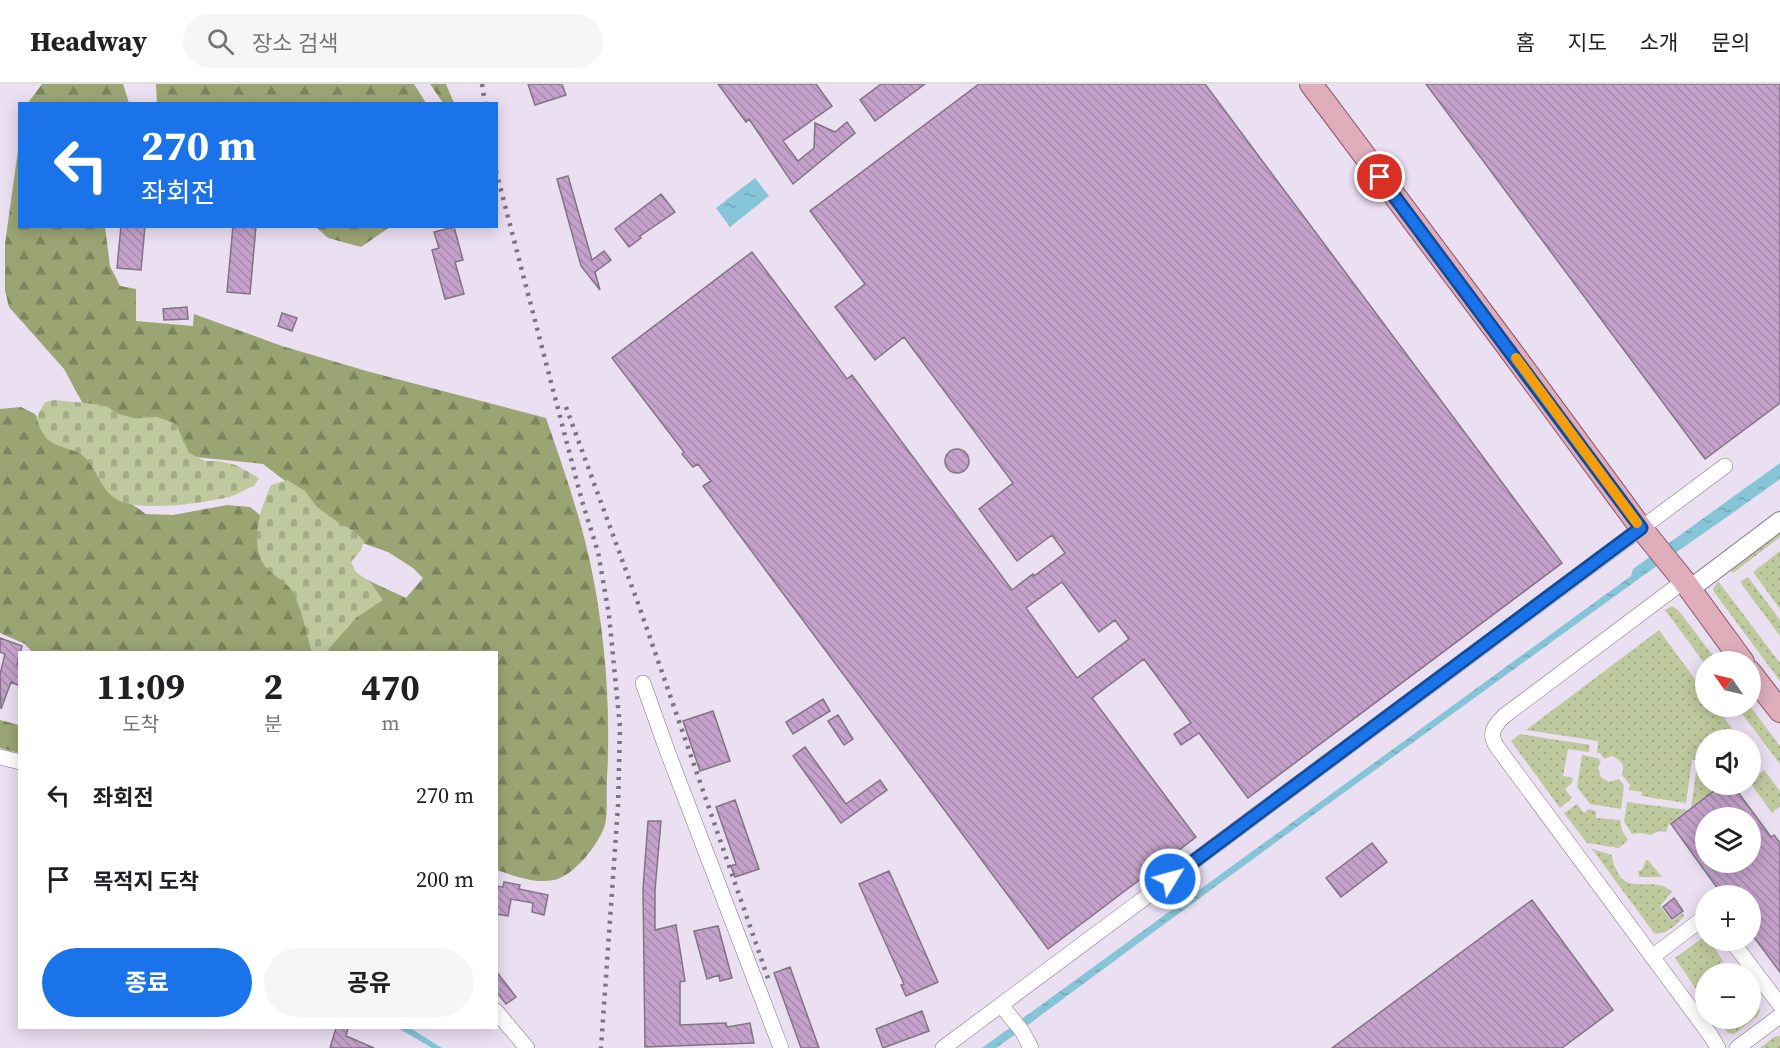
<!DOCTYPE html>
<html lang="ko">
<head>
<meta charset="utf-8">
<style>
	:root { --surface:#fff; --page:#f6f6f6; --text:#202124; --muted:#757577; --line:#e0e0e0; --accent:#1a73e8 }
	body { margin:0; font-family:"Source Serif 4","Noto Sans KR",serif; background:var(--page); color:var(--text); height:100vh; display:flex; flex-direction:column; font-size:22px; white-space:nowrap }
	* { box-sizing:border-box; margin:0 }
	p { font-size:20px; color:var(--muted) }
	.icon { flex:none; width:33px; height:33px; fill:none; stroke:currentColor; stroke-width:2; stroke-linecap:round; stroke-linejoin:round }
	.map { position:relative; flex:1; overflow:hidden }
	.details { position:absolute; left:18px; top:567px; width:480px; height:378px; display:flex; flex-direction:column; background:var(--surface); border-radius:0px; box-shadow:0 3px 15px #0003 }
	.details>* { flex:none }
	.hud { position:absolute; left:18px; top:18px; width:480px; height:126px; border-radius:0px; box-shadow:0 3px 15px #0003; background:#1a73e8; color:#fff; overflow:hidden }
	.needle { width:39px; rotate:304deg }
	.fabs { position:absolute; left:1695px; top:567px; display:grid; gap:12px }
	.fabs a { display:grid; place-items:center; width:66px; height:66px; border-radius:50%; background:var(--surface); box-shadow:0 3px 15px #0003; font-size:30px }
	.pin { position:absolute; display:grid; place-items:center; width:51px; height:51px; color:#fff; margin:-26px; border:3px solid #fff; border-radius:50%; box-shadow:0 2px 6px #0007 }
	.me { position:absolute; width:66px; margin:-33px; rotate:53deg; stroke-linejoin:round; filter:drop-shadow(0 0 4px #0008) }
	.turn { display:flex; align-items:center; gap:21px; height:126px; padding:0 24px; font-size:27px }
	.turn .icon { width:78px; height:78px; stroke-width:2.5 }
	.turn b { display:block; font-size:42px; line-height:51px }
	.eta { display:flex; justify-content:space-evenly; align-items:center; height:102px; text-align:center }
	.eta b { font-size:36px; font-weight:700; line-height:42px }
	.primary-button { display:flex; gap:12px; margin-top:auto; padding:12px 24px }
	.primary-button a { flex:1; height:69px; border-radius:36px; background:var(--accent); color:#fff; font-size:24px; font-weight:700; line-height:69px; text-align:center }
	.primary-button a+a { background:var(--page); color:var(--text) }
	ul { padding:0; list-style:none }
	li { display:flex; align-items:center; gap:18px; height:84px; padding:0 24px }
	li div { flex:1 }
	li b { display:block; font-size:22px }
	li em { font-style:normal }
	header { display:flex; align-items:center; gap:36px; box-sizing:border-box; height:84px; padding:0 30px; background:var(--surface); border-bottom:2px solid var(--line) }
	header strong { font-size:28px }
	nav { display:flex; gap:33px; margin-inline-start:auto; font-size:21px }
	.search { width:420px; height:54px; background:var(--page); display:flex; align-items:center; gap:15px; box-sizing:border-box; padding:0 21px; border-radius:33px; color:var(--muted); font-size:22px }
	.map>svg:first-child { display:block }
	.grass { fill:url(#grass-dots) }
	.forest { fill:url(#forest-firs) }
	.cemetery { fill:url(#cemetery-stones) }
	.water { fill:url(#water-ripples) }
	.building { fill:url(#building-back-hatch); stroke:#817483; stroke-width:1.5; fill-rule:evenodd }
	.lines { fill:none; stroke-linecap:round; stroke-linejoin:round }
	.minor-casing { stroke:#807586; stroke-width:16 }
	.tertiary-casing { stroke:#807586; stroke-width:20 }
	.primary-casing { stroke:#8a5464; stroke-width:24 }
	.minor { stroke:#fff; stroke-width:15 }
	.tertiary { stroke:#fff; stroke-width:18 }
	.primary { stroke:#deaebb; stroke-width:22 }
	.rail { stroke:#7b737f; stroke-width:4.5; stroke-dasharray:3 6; stroke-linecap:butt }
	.route-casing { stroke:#114b97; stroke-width:15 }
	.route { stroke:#1a73e8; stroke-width:10 }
	.slow { stroke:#f59e0b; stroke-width:10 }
</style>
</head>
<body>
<header>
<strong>Headway</strong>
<div class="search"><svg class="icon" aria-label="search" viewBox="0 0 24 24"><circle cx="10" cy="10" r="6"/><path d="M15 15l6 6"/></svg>장소 검색</div>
<nav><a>홈</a><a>지도</a><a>소개</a><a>문의</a></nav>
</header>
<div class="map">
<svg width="1780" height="964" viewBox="0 0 1780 964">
	<defs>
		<pattern id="grass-dots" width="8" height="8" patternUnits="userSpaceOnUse" patternTransform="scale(1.5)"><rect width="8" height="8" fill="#bfc99e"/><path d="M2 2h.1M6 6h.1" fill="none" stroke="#a3ac87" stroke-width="1.8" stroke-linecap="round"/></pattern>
		<pattern id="forest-firs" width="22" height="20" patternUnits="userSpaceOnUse" patternTransform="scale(1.5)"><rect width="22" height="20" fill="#9ba574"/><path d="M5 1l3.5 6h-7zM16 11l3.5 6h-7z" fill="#7d855e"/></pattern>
		<pattern id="cemetery-stones" width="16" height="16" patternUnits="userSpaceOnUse" patternTransform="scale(1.5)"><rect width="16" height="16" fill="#bfc99e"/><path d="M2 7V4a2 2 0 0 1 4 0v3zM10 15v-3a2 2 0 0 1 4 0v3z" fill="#a3ac87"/></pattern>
		<pattern id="water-ripples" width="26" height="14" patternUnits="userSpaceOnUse" patternTransform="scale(1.5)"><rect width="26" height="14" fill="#86c4d7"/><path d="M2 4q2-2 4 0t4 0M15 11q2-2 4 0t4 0" fill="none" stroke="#73a7b8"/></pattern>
		<pattern id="building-back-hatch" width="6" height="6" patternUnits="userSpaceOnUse" patternTransform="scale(1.5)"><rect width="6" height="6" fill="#c5a2cb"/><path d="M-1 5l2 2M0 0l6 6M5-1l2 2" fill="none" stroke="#a88aae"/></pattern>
	</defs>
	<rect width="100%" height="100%" fill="#ebdff2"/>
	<!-- grass -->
	<path class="grass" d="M1780,449V453L1733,489L1730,486Z
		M1780,467V525L1753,488Z
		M1748,493L1780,536V552L1740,498Z
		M1718,497L1780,579V597L1714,508L1713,505Z
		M1672,522L1679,527L1717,577L1706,578L1705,580L1665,526Z
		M1659,546L1705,609L1706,622L1716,623L1740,655L1706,656L1705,677L1692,676L1686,719L1641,712L1642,708L1629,706L1630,701L1622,691C1625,682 1622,676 1612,672L1604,675L1600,669H1597L1598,657L1526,646Z
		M1750,622L1780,662V680L1737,623Z
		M1520,650L1590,661L1589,668L1568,665L1563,692L1573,694L1572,699L1565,705L1572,714L1560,724L1511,657Z
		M1582,671L1597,674L1601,678L1598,684L1601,693L1609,698L1619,695L1624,702L1621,725L1590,720L1577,703Z
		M1697,683L1705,684L1706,700L1722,701L1691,724Z
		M1764,686L1780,707V722L1772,729L1751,700V696Z
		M1627,718L1688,726L1669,740L1666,748L1659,747L1651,751L1640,749L1632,750L1624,738Z
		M1577,720L1584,729L1589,725L1596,727V734L1620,736L1622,747L1628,756L1619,764L1587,759L1564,729Z
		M1592,765L1612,771C1612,778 1615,783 1618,789C1628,811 1657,791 1672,808L1660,822L1672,837L1683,829L1684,832C1677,841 1664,852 1654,849Z
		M1646,776H1648L1662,793H1639L1638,787L1642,786Z
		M1705,852L1706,856L1710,857L1723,877L1701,894L1705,900V918L1675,874Z
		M1751,912L1760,926L1758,932L1734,950L1728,949L1718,935L1750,934Z
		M1780,952V964H1760L1774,953Z"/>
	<!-- forest -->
	<path class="forest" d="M42,0H123L129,19H28Z
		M156,0H414L426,19H157Z
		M430,0H446L454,19H443Z
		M19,59L20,142L105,143L110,182L120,202L136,205V237L193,242L194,230L282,262L370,288L546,334C562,380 578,426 589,473C605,546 611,621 607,695C606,710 608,727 605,741C599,760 574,792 554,796C534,800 515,792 497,786L496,568H32L25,560L0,549V325L21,323L35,330L50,353L91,373L112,406L146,430L173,431L227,421L250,423L266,436L337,482L406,514L423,494L413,484L388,468L328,447L297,406L263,380L157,369L83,320L64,285L9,223L5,207V160Z
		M316,143H390L361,163L328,154Z
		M0,636L19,641V669L0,664Z"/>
	<!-- cemetery -->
	<path class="cemetery" d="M54,316L104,321L119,330L134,334L158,333L176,340L189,369L205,377H217L236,381L259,394L254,402C245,405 237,411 229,413C203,419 139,429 116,415C100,405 97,384 83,372C71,362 53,365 44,351C40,346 39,340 36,334L45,318Z
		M287,396L305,407L317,423L339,439L354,447L364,457L361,466L351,478L356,488L371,499L383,516L357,533L326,568H312C306,550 301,517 289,503C282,495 270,490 264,481C249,458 261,423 271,401Z"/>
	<!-- water -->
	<path class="water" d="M755,94L769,112L730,143L716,124Z
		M1780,379V395C1735,428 1689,459 1644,491C1433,644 1221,797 1013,952L996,964H982L1631,492L1633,485Z
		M398,944H410L442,964H432Z"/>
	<!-- building -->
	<path class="building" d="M528,0H562L566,11L535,21Z
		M718,0H816L832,22L783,57L798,77L814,64L815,39L835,48L847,38L855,49L793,100L749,35L746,38Z
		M881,0H925L875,37L860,16Z
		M979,0H1205L1562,479L1248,714L1199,649L1181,661L1174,650L1191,639L1144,575L1092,614L1196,753L1048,865L703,402L711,397L698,380L693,383L682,370L684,368L612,274L752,168L847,295L852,291L1012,506L1033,490L1034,492L1065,469L1052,451L1017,477L979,425L1013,399L904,253L875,276L835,223L865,200L810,127ZM1062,498L1099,548L1115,536L1129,555L1077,594L1026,524Z
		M1426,0H1780V319L1705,375Z
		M568,92L592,176L604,167L611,176L595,188L600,206L581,182L557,95Z
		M661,110L675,128L640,152L641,154L629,163L615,145Z
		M121,142H145L141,186L117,184Z
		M233,142H256L250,210L227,208Z
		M454,143L463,176L455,178L464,210L445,215L432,166L439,164L434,148Z
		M187,223L188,235L164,236L163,225Z
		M282,229L297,234L292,247L278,242Z
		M945 377a12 12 0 1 1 24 0a12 12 0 1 1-24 0Z
		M0,554L22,562L17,581L20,582V602L11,598L1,625L0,590L5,570L0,568Z
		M823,615L830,627L793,650L786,638Z
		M713,627L730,677L700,687L683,637Z
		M838,631L853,655L844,661L828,637Z
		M805,663L846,720L880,696L887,706L841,739L793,672Z
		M1723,700H1732L1771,753L1774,751L1780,759V888L1750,848V812H1723L1671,740ZM1706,734H1750V778H1706Z
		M735,716L759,785L735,793L731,782L736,780L716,723Z
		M648,737H661L655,806V846L676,841L685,897L680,898V941L726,939L727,943L750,939L754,959L645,963L643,805Z
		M1372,759L1387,778L1341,813L1326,794Z
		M889,787L938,898L906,912L901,901L904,900L859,800Z
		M504,798L520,801L519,805L548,811L544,831L532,828L533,819L511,815L508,832L496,830V802L503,803Z
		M1674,814L1683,827L1672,835L1663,823Z
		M1532,816L1613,926L1562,964H1332Z
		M718,842L732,894L720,897L719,891L707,895L694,847Z
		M790,883L819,964H801L774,889Z
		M496,887L516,913L506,920L496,907Z
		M922,927L929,947L883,964L876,945Z
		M336,944H348L346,952L374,964H330Z"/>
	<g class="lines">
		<defs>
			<path id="minor" d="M1684,497L1504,632C1494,642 1488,650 1497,663L1711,952L1718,964
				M643,599L668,669L781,964
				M0,673L20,678
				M1731,856L1780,921
				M1652,873L1706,832
				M1001,921L1022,947L1031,964
				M496,927L527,964
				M943,964L1725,382
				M1737,964L1780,932"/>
			<path id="tertiary" d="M1690,505L1780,437"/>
			<path id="primary" d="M1311,0L1505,259L1641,444L1684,497L1743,578
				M1750,588L1780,627"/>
		</defs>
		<!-- minor casing -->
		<use href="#minor" class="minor-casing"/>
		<!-- tertiary casing -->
		<use href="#tertiary" class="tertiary-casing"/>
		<!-- primary casing -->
		<use href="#primary" class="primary-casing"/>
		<!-- minor -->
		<use href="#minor" class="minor"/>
		<!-- tertiary -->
		<use href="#tertiary" class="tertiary"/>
		<!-- primary -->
		<use href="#primary" class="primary"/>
		<!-- rail -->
		<path class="rail" d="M482,0L485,20
			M496,87L582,417L598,468L609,531L620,643L618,722L601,964
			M566,323L639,522L770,900"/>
	</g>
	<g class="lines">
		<defs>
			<path id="route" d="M1170,795L1641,444L1380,93"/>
		</defs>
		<!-- route casing -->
		<use href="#route" class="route-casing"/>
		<!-- route -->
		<use href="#route" class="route"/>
		<!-- slow -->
		<path class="slow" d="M1516,274L1637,439"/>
	</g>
</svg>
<div class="fabs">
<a><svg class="needle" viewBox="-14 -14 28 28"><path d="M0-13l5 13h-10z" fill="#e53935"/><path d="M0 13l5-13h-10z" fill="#757577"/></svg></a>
<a><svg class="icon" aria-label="sound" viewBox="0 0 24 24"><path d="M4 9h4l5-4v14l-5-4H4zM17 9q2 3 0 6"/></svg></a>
<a><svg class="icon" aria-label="layers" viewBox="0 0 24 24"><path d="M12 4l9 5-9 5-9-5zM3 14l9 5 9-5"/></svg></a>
<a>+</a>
<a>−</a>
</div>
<div class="pin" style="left:1380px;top:93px;background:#d93025"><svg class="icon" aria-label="arrive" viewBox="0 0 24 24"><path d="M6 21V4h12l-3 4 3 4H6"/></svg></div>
<svg class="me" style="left:1170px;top:795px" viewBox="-20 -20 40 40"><circle r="17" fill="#1a73e8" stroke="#fff" stroke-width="3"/><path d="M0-11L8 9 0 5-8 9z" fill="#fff"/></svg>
<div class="hud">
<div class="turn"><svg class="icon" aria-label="left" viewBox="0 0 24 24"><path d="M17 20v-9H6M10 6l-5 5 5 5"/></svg><div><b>270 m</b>좌회전</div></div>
</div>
<section class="details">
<div class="eta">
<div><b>11:09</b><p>도착</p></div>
<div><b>2</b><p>분</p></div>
<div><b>470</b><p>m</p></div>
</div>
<ul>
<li><svg class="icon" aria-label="left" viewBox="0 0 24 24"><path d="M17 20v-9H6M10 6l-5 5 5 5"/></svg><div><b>좌회전</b></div><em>270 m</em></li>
<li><svg class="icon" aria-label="arrive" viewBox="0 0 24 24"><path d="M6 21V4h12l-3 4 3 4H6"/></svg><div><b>목적지 도착</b></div><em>200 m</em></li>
</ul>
<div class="primary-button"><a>종료</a><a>공유</a></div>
</section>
</div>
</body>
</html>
